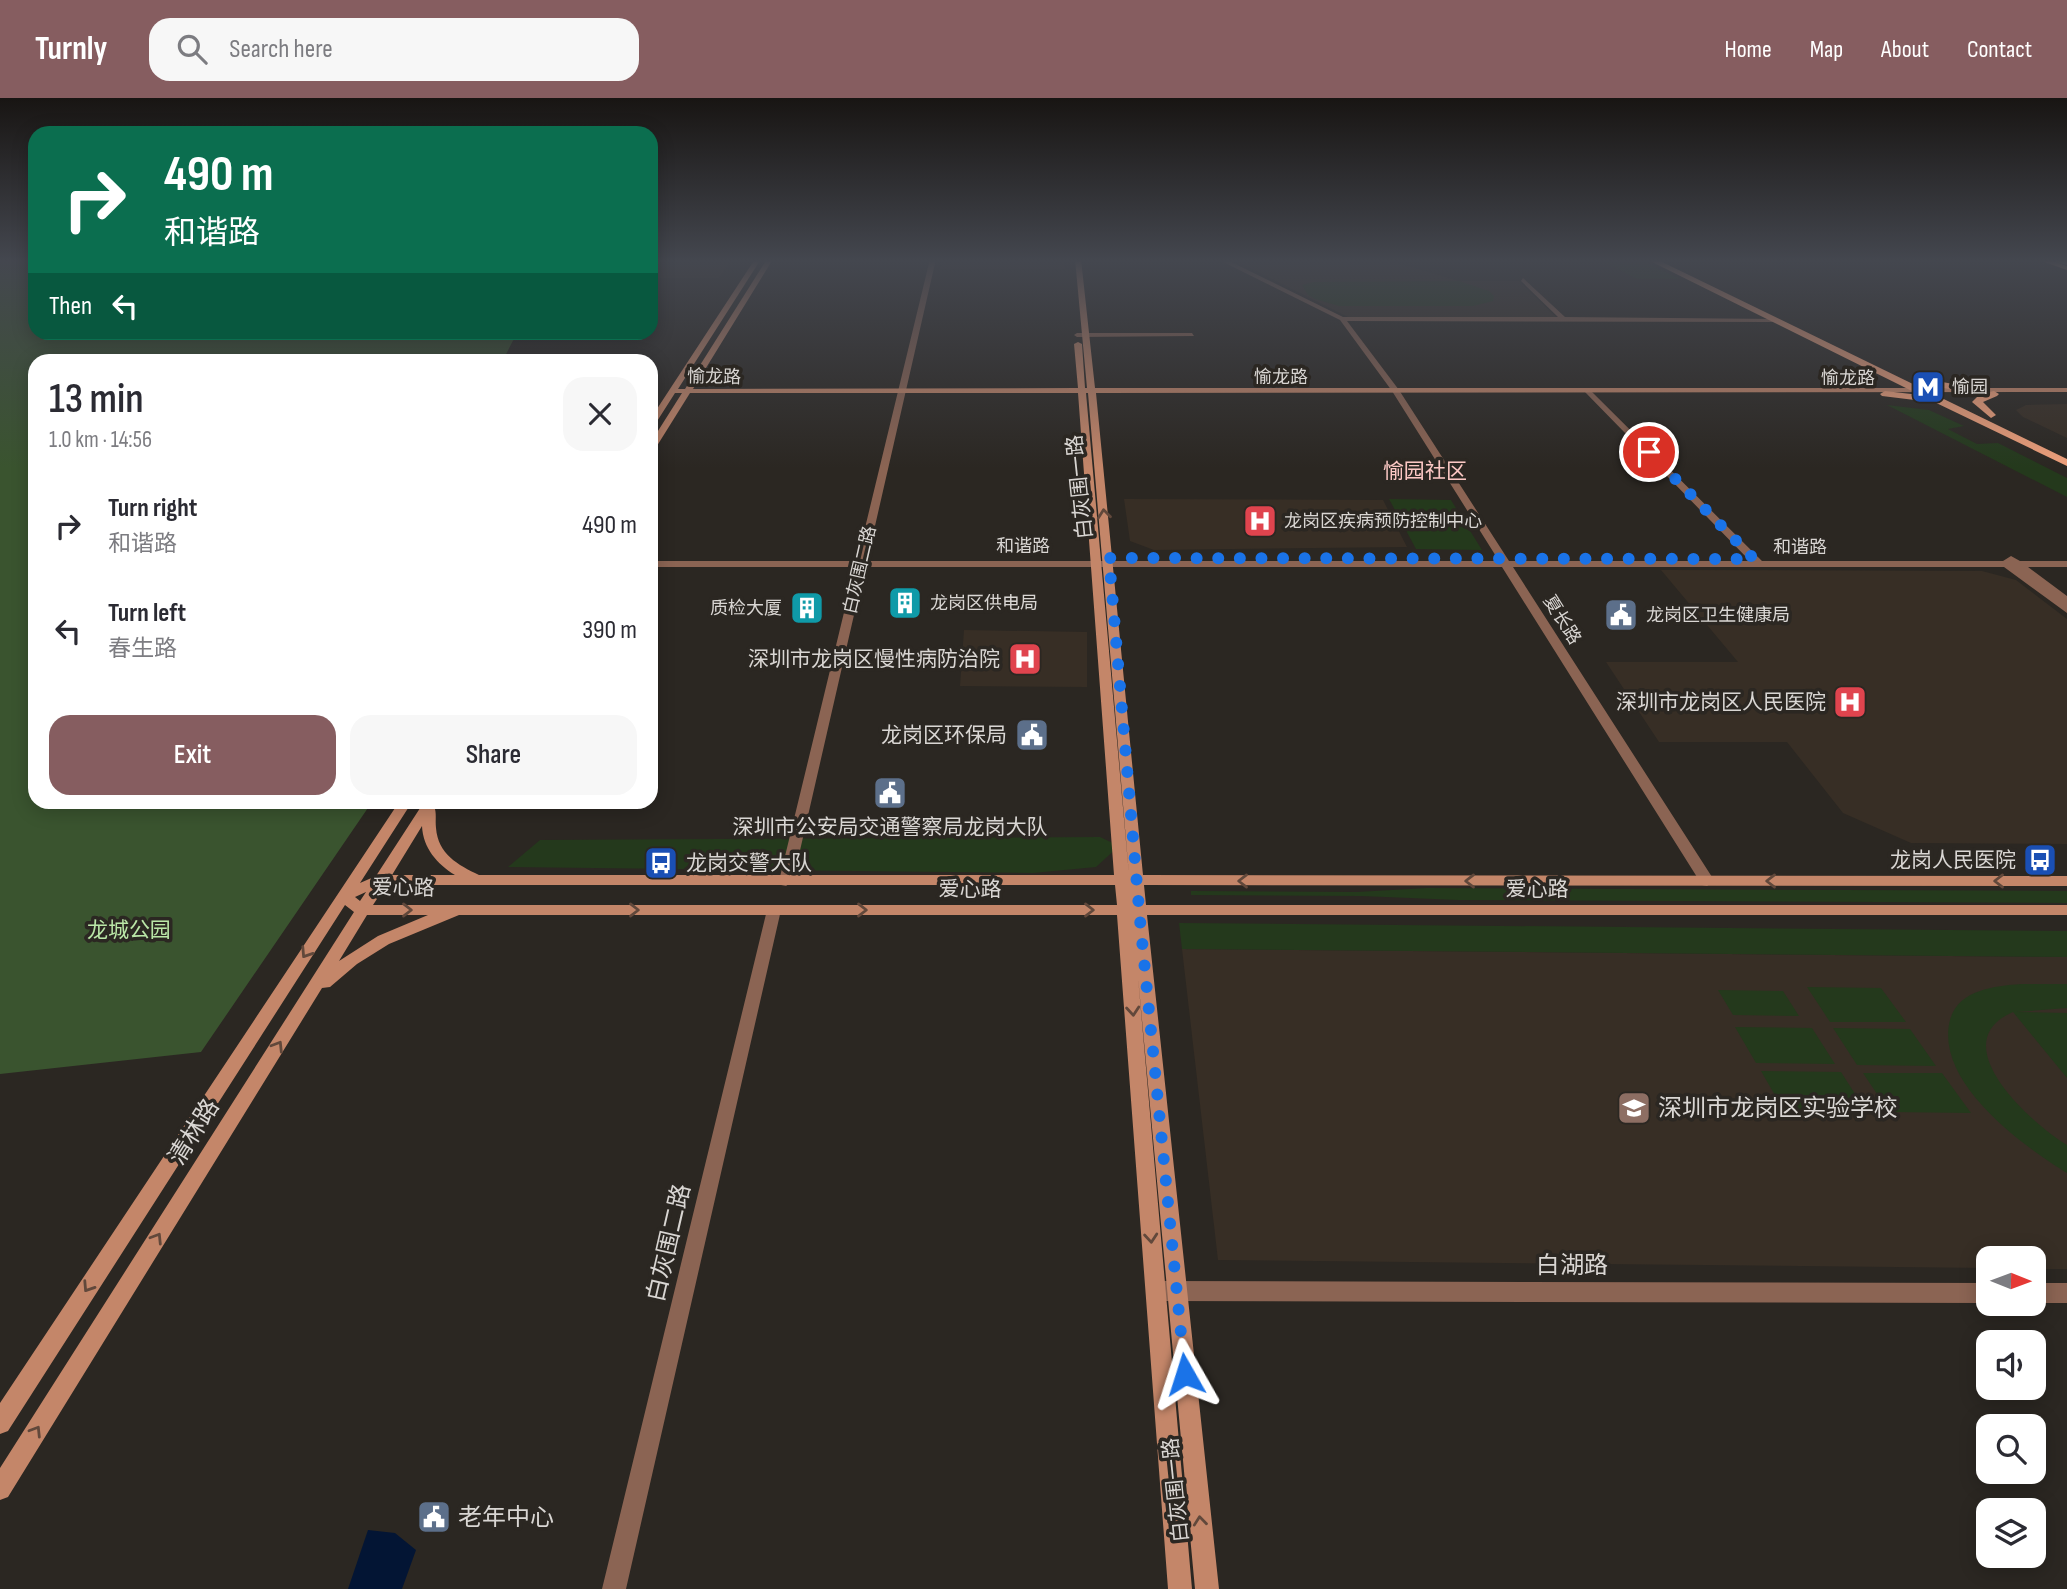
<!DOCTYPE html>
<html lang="en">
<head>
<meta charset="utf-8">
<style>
	:root { --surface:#fff; --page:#f7f7f7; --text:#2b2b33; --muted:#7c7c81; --accent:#865d60 }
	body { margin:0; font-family:"Sofia Sans Condensed","Noto Sans SC",sans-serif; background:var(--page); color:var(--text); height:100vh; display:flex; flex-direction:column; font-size:26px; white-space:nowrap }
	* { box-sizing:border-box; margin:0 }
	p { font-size:23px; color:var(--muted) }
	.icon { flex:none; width:38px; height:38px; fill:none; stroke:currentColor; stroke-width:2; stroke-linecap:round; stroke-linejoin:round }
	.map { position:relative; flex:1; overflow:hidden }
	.details { position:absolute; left:28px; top:256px; width:630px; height:455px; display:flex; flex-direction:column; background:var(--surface); border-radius:21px; box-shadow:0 4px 18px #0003 }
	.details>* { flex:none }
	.guide { position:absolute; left:28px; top:28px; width:630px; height:214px; border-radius:21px; box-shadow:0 4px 18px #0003; background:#0b6e4f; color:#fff; overflow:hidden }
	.needle { width:46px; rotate:91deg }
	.tools { position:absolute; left:1976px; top:1148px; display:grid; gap:14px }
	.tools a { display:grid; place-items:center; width:70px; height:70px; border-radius:14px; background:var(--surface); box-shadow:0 4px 18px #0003; font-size:35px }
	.pin { position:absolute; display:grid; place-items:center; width:60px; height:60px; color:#fff; margin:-30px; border:4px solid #fff; border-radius:50%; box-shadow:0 2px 7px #0007 }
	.me { position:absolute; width:77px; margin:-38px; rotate:354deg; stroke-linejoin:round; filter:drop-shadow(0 0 5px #0008) }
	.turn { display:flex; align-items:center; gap:24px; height:147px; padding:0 21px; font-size:32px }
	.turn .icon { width:91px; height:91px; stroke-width:2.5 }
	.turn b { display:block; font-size:49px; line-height:60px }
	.then { display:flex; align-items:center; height:66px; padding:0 21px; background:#0003; gap:14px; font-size:26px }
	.round { display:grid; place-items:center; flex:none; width:74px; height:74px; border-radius:21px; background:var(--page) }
	.overview { display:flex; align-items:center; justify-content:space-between; height:119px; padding:0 21px }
	h1 { font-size:42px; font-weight:600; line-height:52px }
	.primary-button { display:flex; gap:14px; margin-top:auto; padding:14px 21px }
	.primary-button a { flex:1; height:80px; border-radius:21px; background:var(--accent); color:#fff; font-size:28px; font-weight:600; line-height:80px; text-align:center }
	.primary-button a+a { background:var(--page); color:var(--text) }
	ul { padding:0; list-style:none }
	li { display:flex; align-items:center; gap:21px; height:105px; padding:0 21px }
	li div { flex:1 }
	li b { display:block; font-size:26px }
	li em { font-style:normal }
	header { display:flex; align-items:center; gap:42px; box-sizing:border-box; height:98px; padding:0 35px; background:var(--accent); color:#fff }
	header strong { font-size:33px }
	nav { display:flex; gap:38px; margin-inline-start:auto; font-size:24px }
	.search { width:490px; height:63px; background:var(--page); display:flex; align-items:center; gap:18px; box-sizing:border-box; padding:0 24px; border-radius:21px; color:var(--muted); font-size:26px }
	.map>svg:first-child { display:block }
	.built { fill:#372e25 }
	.green { fill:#24391c }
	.forest { fill:#3a542f }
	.water { fill:#031534 }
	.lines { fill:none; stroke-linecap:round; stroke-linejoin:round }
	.street { fill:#8b6453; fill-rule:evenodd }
	.secondary { fill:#c48669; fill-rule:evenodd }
	.primary { fill:#efa07b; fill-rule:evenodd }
	.highway { fill:#fec3a9; fill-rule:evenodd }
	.oneway { stroke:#61483b }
	.route { stroke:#1a73e8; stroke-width:12; stroke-dasharray:0 21.6 }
	.labels { text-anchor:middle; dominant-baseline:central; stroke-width:7; stroke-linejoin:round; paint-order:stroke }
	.far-street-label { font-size:18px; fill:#d9d6d3; stroke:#2b2722 }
	.far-poi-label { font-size:18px; fill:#d9d6d3; stroke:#2b2722; text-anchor:start }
	.far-quarter-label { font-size:21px; fill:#fcc8c4; stroke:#2b2722 }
	.street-label { font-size:21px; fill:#d9d6d3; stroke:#2b2722 }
	.poi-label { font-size:21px; fill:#d9d6d3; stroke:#2b2722; text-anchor:end }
	.park-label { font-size:21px; fill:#bae7a7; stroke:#2b2722 }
	.near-poi-label { font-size:24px; fill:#d9d6d3; stroke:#2b2722; text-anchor:start }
	.near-street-label { font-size:24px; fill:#d9d6d3; stroke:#2b2722 }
</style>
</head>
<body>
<header>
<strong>Turnly</strong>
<div class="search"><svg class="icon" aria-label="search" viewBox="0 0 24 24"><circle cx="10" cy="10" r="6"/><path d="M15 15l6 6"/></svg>Search here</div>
<nav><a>Home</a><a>Map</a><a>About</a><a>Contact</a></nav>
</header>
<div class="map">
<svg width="2067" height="1491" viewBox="0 0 2067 1491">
	<rect width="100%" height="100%" fill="#2b2722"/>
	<!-- built -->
	<path class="built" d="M651,161H732L719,180H651Z
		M943,161H1064L1065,171H940Z
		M1232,161H1384L1459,183H1519L1556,219H1348Z
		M2067,306V340L2023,319L2016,312L2026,307Z
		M1124,401L1383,402L1407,449L1154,452L1130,443Z
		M1661,472L1982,473L2016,482L2067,521V746L1911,745L1843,715L1787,644H1659L1606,564H1738Z
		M964,532L1087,534V589L960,588Z
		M1182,851L2067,859V1171H2034V1160H1988V1170L1218,1162Z"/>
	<!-- green -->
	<path class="green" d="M1598,161H1640L1680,181H1637Z
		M1459,183L1489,193L1494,198L1493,203L1473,208H1339L1315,201L1308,197L1302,187L1314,184Z
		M1887,307L1929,312L1964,328L1948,331L1977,346L1998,345L2067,380V399Z
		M1389,401L1451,402L1482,452L1416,451Z
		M1100,739L1119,748L1096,769L1033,775L508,769L540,742Z
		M1427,790L2067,793V805L1458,802L1361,798L1191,797V793L1357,794Z
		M1179,825L2067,833V859L1182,851Z
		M2021,886H2067V910L2017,914L2067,915V980L2013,914C1941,945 2032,1026 2067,1047V1075C2023,1048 1934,984 1950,922C1958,892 1994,888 2021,886Z
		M1807,889L1881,890L1906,924H1830Z
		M1718,892L1783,893L1799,918L1733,917Z
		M1735,929L1812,930L1835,966L1756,965Z
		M1833,930L1910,931L1936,968L1857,967Z
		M1761,973L1841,974L1866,1013H1784Z
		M1863,975H1942L1971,1015L1889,1014Z"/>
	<!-- forest -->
	<path class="forest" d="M0,161H35V234L517,235L503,262H35V704H372L201,954L0,976Z"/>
	<!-- water -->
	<path class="water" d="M368,1432L395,1435L416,1452L402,1491H348Z"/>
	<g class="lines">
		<!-- street -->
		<path class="street" d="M930,161H936L867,463H1499L1392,293L1340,222L1217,161H1225L1343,219H1558L1521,183L1523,180L1565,219L1777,221L1775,224L1347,223L1399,292L1509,463H1750L1585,294V290H1588L1762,463H2003L2011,458L2020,463H2067V469H2028L2067,498V515L2004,469H1513L1712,779L1714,783L1707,788L1702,787L1502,469H865L793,783L786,788L781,787L779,783L855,469H651V463H857Z
			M1192,235L1194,238L1077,239L1074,237L1077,235Z
			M774,807L779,808L781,812L626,1491H602L767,812L769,808Z
			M1156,1183L1988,1185V1205L1156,1203L1149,1200L1146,1193L1149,1186Z
			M2034,1185H2067V1205H2034Z"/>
		<!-- secondary -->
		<path class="secondary" d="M755,161H761L678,291H685L767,161H773L693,291L1078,290L1074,246L1078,244L1082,246L1085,290H1087L1075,161H1081L1095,290H2067V294L1096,295L1143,777L2067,778V788L1144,787L1146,807H2067V817H1147L1219,1491H1195L1138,879L1192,1491H1168L1117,817H459L389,846L357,866L330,889L322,890L8,1399L0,1402V1370L354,814L345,807L8,1333L0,1336V1305L399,704H412L360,785L376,778L424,704H437L434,708C437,715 435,722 436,730C438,756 458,767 479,777H1114L1078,295H690L655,351L651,354V344L682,295H675L654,328H651V320ZM1086,295H1088L1129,777ZM422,728C423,750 437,766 455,777H392ZM386,787H1115L1117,807H373ZM366,794L360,803L355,799ZM367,817H428L378,838L339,863Z"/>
		<!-- primary -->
		<path class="primary" d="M1646,161H1656L2067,361V368L1928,301L1923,303L1882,298L1880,296L1885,293L1920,297Z
			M2036,161H2047L2067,168V172Z
			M1919,280L1971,289L1976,292L1971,295L1916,285L1914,283Z
			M1994,293L1999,296L1997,298L1983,304L1996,317L1991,320L1972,304L1980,296Z"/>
		<!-- highway -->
		<path class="highway" d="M2052,161H2067V167L2053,163Z"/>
	</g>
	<!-- one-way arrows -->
	<defs><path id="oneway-chevron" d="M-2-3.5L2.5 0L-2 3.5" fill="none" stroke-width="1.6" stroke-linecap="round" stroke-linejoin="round" transform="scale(1.75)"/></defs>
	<g class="oneway">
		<use href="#oneway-chevron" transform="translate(1104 416) rotate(-96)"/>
		<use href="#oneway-chevron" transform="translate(1243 783) rotate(-180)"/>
		<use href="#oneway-chevron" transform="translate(1470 783) rotate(-180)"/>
		<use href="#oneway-chevron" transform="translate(1771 783) rotate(-180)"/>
		<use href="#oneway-chevron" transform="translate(1999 783) rotate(-180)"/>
		<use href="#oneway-chevron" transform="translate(407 812)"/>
		<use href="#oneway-chevron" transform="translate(634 812)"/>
		<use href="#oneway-chevron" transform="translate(862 812)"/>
		<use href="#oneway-chevron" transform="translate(1089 812)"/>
		<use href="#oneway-chevron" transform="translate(306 855) rotate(123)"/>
		<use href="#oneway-chevron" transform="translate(1133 913) rotate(85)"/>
		<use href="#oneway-chevron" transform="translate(278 948) rotate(-58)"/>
		<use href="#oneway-chevron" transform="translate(157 1140) rotate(-58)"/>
		<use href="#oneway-chevron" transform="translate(1151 1140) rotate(85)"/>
		<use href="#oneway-chevron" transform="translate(88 1189) rotate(123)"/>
		<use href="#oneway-chevron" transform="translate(36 1333) rotate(-58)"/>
		<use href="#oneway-chevron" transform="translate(1200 1423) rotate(-96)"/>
	</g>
	<!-- sky -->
	<linearGradient id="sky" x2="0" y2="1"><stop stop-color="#181513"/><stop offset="0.44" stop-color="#44474f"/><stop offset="1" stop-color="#44474f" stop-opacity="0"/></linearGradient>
	<rect width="2067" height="370" fill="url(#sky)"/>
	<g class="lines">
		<!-- route -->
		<path class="route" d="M1185,1276L1140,822L1109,460L1754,461L1649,354"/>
	</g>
	<!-- icons -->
	<defs>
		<symbol id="metro-square" viewBox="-11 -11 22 22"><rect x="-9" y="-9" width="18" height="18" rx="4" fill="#1a4fb4" stroke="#2b2722"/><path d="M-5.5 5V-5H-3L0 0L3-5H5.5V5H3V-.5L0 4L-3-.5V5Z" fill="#fff"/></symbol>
		<symbol id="hospital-square" viewBox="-11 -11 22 22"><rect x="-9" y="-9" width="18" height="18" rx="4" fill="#e0444e" stroke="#2b2722"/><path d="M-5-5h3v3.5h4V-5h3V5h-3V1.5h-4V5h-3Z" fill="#fff"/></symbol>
		<symbol id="building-square" viewBox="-11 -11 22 22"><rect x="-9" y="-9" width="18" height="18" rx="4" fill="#0f9aa8" stroke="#2b2722"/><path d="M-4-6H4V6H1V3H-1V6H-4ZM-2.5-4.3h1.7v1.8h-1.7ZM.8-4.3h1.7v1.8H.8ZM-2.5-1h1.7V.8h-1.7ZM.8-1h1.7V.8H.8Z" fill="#fff"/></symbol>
		<symbol id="civic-square" viewBox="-11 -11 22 22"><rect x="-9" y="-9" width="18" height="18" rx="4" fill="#5c6f8a" stroke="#2b2722"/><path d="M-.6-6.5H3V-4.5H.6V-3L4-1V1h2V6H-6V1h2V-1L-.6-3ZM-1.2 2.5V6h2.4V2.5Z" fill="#fff"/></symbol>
		<symbol id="bus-square" viewBox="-11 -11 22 22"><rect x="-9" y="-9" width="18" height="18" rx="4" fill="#1a4fb4" stroke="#2b2722"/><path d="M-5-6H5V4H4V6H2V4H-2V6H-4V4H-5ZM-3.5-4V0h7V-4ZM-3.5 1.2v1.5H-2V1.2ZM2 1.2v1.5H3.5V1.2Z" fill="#fff"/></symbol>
		<symbol id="school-square" viewBox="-11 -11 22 22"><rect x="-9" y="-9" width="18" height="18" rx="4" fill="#8d6e63" stroke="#2b2722"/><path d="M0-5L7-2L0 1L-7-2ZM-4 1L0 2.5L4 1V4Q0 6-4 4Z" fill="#fff"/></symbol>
	</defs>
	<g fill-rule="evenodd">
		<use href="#metro-square" x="1909" y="270" width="38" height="38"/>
		<use href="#hospital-square" x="1241" y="404" width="38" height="38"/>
		<use href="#building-square" x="886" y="486" width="38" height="38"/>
		<use href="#building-square" x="788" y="491" width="38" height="38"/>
		<use href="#civic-square" x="1602" y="498" width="38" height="38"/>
		<use href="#hospital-square" x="1006" y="542" width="38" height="38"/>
		<use href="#hospital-square" x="1831" y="585" width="38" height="38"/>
		<use href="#civic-square" x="1013" y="618" width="38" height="38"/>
		<use href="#civic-square" x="871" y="676" width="38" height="38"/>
		<use href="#bus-square" x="2021" y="743" width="38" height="38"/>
		<use href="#bus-square" x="642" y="746" width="38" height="38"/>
		<use href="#school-square" x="1615" y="991" width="38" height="38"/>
		<use href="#civic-square" x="415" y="1400" width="38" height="38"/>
	</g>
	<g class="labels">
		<!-- far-street labels -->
		<g class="far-street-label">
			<text transform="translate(714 279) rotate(1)">愉龙路</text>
			<text x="1281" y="279">愉龙路</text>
			<text x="1848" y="280">愉龙路</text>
			<text x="1023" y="448">和谐路</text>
			<text x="1800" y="449">和谐路</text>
			<text transform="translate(860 472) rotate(-77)">白灰围二路</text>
			<text transform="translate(1562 522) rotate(58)">夏长路</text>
		</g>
		<!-- far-poi labels -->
		<g class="far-poi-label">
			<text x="1952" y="289">愉园</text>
			<text x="1284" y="423">龙岗区疾病预防控制中心</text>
			<text x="930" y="505">龙岗区供电局</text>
			<text x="782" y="510" text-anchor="end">质检大厦</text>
			<text x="1646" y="517">龙岗区卫生健康局</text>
		</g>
		<!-- far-quarter labels -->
		<g class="far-quarter-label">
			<text x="1425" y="373">愉园社区</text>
		</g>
		<!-- street labels -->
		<g class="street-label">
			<text transform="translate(1080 389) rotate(-96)">白灰围一路</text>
			<text transform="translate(403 790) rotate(1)">爱心路</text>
			<text x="970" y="791">爱心路</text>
			<text x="1537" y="791">爱心路</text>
			<text transform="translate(1176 1392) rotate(-96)">白灰围一路</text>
		</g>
		<!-- poi labels -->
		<g class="poi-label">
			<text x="1000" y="561">深圳市龙岗区慢性病防治院</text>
			<text x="1826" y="604">深圳市龙岗区人民医院</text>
			<text x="1007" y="637">龙岗区环保局</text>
			<text x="890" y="729" text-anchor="middle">深圳市公安局交通警察局龙岗大队</text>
			<text x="2016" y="762">龙岗人民医院</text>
			<text x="686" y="765" text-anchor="start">龙岗交警大队</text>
		</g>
		<!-- park labels -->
		<g class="park-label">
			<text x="129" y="832">龙城公园</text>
		</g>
		<!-- near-poi labels -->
		<g class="near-poi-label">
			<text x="1658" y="1010">深圳市龙岗区实验学校</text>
			<text x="458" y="1419">老年中心</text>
		</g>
		<!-- near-street labels -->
		<g class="near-street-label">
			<text transform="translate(194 1034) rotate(-58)">清林路</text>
			<text transform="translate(669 1145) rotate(-77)">白灰围二路</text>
			<text x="1572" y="1167">白湖路</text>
		</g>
	</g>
</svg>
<div class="tools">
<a><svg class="needle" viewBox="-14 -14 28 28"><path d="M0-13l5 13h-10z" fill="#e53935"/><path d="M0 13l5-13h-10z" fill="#7c7c81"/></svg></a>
<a><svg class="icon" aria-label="sound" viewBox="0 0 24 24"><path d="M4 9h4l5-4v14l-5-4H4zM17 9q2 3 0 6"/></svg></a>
<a><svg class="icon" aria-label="search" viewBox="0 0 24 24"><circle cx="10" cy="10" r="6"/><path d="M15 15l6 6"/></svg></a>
<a><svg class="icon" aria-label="layers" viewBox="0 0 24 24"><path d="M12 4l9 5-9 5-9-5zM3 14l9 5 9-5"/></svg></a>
</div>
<div class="pin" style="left:1649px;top:354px;background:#d93025"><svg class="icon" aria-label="arrive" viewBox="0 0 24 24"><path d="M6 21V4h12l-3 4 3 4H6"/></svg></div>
<svg class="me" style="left:1185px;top:1276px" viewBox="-20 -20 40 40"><path d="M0-17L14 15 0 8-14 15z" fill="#1a73e8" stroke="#fff" stroke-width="4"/></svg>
<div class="guide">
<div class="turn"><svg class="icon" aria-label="right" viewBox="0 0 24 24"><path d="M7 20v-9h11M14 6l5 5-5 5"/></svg><div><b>490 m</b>和谐路</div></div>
<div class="then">Then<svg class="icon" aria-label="left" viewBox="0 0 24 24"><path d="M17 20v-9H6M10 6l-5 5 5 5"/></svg></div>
</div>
<section class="details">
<div class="overview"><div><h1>13 min</h1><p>1.0 km · 14:56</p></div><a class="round"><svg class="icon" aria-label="close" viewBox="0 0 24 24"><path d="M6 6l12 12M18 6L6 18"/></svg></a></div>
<ul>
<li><svg class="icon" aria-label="right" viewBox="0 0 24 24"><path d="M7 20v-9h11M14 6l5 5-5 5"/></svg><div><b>Turn right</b><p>和谐路</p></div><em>490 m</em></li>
<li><svg class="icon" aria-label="left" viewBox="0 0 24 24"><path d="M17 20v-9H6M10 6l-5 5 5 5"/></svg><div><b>Turn left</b><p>春生路</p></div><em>390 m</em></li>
</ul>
<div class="primary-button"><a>Exit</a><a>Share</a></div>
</section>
</div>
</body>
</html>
